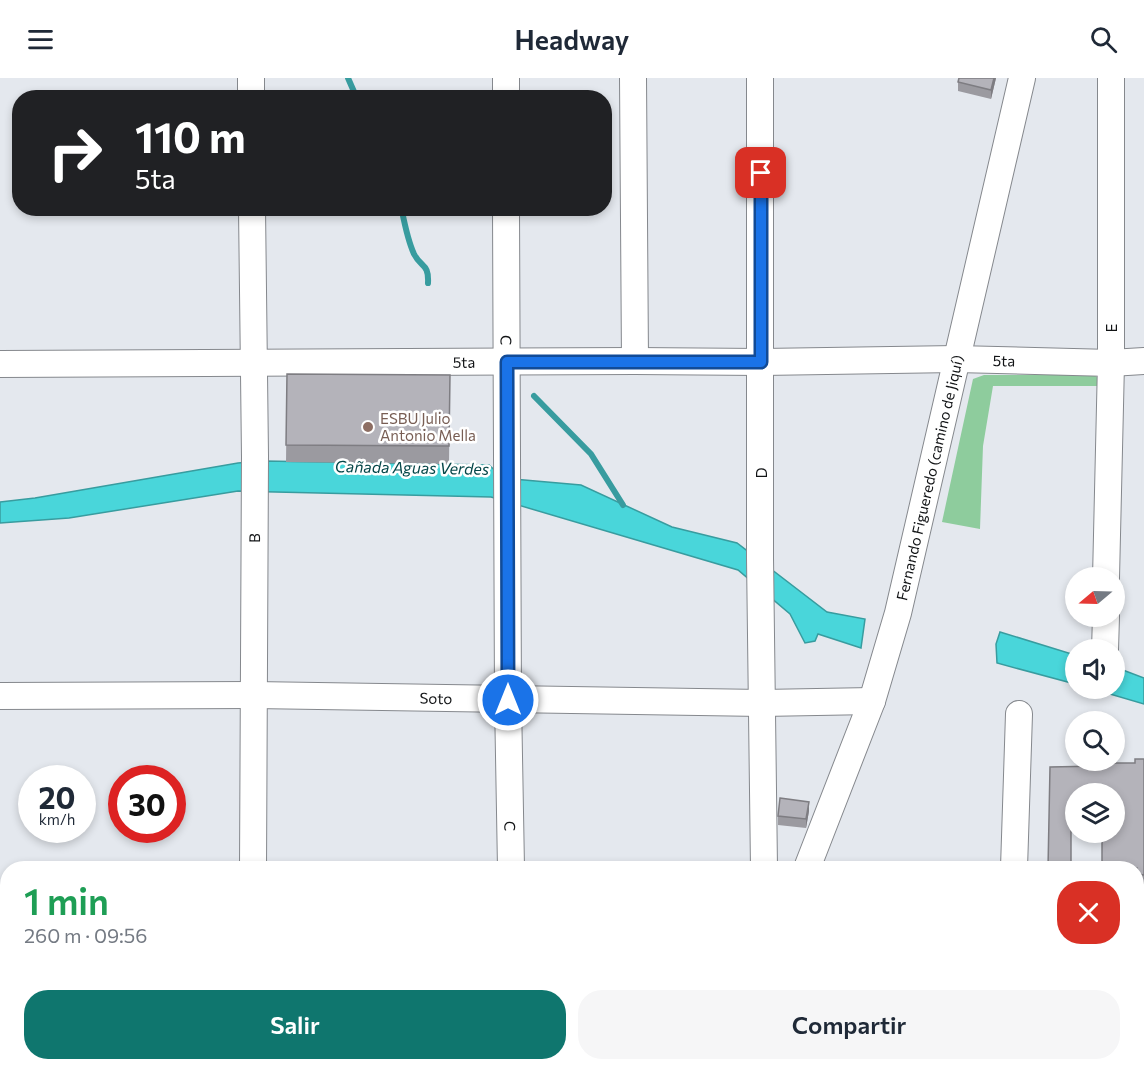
<!DOCTYPE html>
<html lang="es">
<head>
<meta charset="utf-8">
<style>
	:root { --surface:#fff; --page:#f6f6f7; --text:#1f2937; --muted:#747a83; --accent:#0f766e }
	body { margin:0; font-family:Commissioner,sans-serif; background:var(--page); color:var(--text); height:100vh; display:flex; flex-direction:column; font-size:22px; white-space:nowrap }
	* { box-sizing:border-box; margin:0 }
	p { font-size:20px; color:var(--muted) }
	.icon { flex:none; width:33px; height:33px; fill:none; stroke:currentColor; stroke-width:2; stroke-linecap:round; stroke-linejoin:round }
	.map { position:relative; flex:1; overflow:hidden }
	.sheet { position:absolute; left:0px; top:783px; width:1144px; height:210px; display:flex; flex-direction:column; background:var(--surface); border-radius:24px 24px 0 0; box-shadow:0 3px 9px #0003 }
	.sheet>* { flex:none }
	.guide { position:absolute; left:12px; top:12px; width:600px; height:126px; border-radius:24px; box-shadow:0 3px 9px #0003; background:#202124; color:#fff; overflow:hidden }
	.needle { width:39px; rotate:251deg }
	.controls { position:absolute; left:1065px; top:489px; display:grid; gap:12px }
	.controls a { display:grid; place-items:center; width:60px; height:60px; border-radius:50%; background:var(--surface); box-shadow:0 3px 9px #0003; font-size:30px }
	.speed { position:absolute; left:18px; top:687px; display:flex; gap:12px; font-size:30px; font-weight:700; text-align:center }
	.speed>* { display:grid; place-content:center; width:78px; height:78px; border-radius:50%; background:var(--surface); box-shadow:0 3px 9px #0003; line-height:1 }
	.speed small { font-size:15px; font-weight:400 }
	.speed .limit { border:9px solid #d22; background:#fff; color:#111 }
	.pin { position:absolute; display:grid; place-items:center; width:51px; height:51px; color:#fff; margin:-26px; border-radius:12px; box-shadow:0 3px 9px #0006 }
	.me { position:absolute; width:66px; margin:-33px; rotate:0deg; stroke-linejoin:round; filter:drop-shadow(0 0 4px #0008) }
	.turn { display:flex; align-items:center; gap:21px; height:126px; padding:0 24px; font-size:27px }
	.turn .icon { width:78px; height:78px; stroke-width:2.5 }
	.turn b { display:block; font-size:42px; line-height:51px }
	.round { display:grid; place-items:center; flex:none; width:63px; height:63px; border-radius:24px; background:var(--page) }
	.summary { display:flex; align-items:center; justify-content:space-between; height:102px; padding:0 24px }
	h1 { font-size:36px; font-weight:600; line-height:45px; color:#1e9e55 }
	.button { display:flex; gap:12px; margin-top:auto; padding:12px 24px }
	.button a { flex:1; height:69px; border-radius:24px; background:var(--accent); color:#fff; font-size:24px; font-weight:600; line-height:69px; text-align:center }
	.button a+a { background:var(--page); color:var(--text) }
	header { display:flex; justify-content:space-between; align-items:center; height:78px; padding:0 24px; background:var(--surface); font-size:27px; font-weight:600 }
	.map>svg:first-child { display:block }
	.green { fill:#8ecc9d }
	.water { fill:#49d6da; stroke:#389c9f; stroke-width:1.5 }
	.lines { fill:none; stroke-linecap:round; stroke-linejoin:round }
	.stream { stroke:#389c9f; stroke-width:6 }
	.minor-casing { stroke:#85888d; stroke-width:28 }
	.minor { stroke:#fff; stroke-width:26 }
	.wall { fill:#9b9aa0 }
	.shaded-wall { fill:#7e7d82 }
	.building { fill:#b4b3ba; stroke:#7e7d82; stroke-width:1.5 }
	.route-casing { stroke:#114b97; stroke-width:15 }
	.route { stroke:#1a73e8; stroke-width:10 }
	.education-dot { fill:#8d6e63; stroke:#fff; stroke-width:2 }
	.labels { text-anchor:middle; dominant-baseline:central; stroke-width:5; stroke-linejoin:round; paint-order:stroke }
	.street-label { font-size:15px; fill:#121416; stroke:#fff }
	.education-label { font-size:15px; fill:#785e54; stroke:#fff; text-anchor:start }
	.water-label { font-size:16px; font-style:italic; fill:#044648; stroke:#fff }
</style>
</head>
<body>
<header><svg class="icon" aria-label="menu" viewBox="0 0 24 24"><path d="M4 6h16M4 12h16M4 18h16"/></svg>Headway<svg class="icon" aria-label="search" viewBox="0 0 24 24"><circle cx="10" cy="10" r="6"/><path d="M15 15l6 6"/></svg></header>
<div class="map">
<svg width="1144" height="993" viewBox="0 0 1144 993">
	<rect width="100%" height="100%" fill="#e4e8ee"/>
	<!-- green -->
	<path class="green" d="M984,297H1094L1098,300L1099,308H993L983,368L980,451L942,444L973,301Z"/>
	<!-- water -->
	<path class="water" d="M264,383L489,387L500,397L513,401L581,407L672,449L737,465L827,534L865,541L861,570L818,556L815,563L805,565L790,536L738,492L491,419L238,413L69,440L0,445V424L35,420L238,385Z
		M1000,554L1075,577V606L997,585L996,566Z
		M1115,589L1144,600V626L1093,611L1114,610Z"/>
	<g class="lines">
		<!-- stream -->
		<path class="stream" d="M348,0L355,16L360,20
			M399,130L402,133C405,148 408,163 414,176C421,190 429,185 428,205
			M534,318L591,376L623,427"/>
		<defs>
			<g id="minor">
				<path d="M251,0V20"/>
				<path d="M506,0V20"/>
				<path d="M633,0L635,283"/>
				<path d="M760,0V480L764,790"/>
				<path d="M252,130L255,378L253,790"/>
				<path id="s1" d="M506,130L508,622L511,790"/>
				<path id="s2" d="M0,286L635,283L761,284L956,281L1111,285L1144,283"/>
				<path d="M1106,500L1111,285V0"/>
				<path d="M1105,572L1106,538"/>
				<path id="s3" d="M0,618L252,617L762,625L872,623"/>
				<path id="s4" d="M807,790L872,623L898,535L1022,0"/>
				<path d="M1014,790L1019,636"/>
				<path d="M0,944H8"/>
				<path d="M251,986V993"/>
				<path d="M510,986V993"/>
				<path d="M744,986L746,993"/>
				<path d="M766,986L786,993"/>
				<path d="M722,993L726,986"/>
				<path d="M1008,993V986"/>
			</g>
		</defs>
		<!-- minor casing -->
		<use href="#minor" class="minor-casing"/>
		<!-- minor -->
		<use href="#minor" class="minor"/>
	</g>
	<!-- wall -->
	<path class="wall" d="M996,0L991,21L958,13V4Z
		M287,296L450,297L449,386L286,384Z
		M1144,681V806L1137,805V790L1114,716H1076V744H1071L1050,689L1100,688L1135,685Z
		M809,733L806,750L778,747V738Z
		M1137,861H1144V921H1137Z"/>
	<!-- shaded-wall -->
	<path class="shaded-wall" d="M994,0H996L991,21V12Z
		M809,724V733L806,750V741Z"/>
	<!-- building -->
	<path class="building" d="M959,0H994L991,12L958,4Z
		M287,296L450,297L449,368L286,367Z
		M1135,681H1144V797L1137,796V790H1102V754H1114V716H1076V735H1071V790H1048L1050,689L1100,688V685H1135Z
		M780,720L809,724L806,741L778,738Z
		M1137,861H1144V912H1137Z"/>
	<g class="lines">
		<defs>
			<path id="route" d="M508,622L507,284H761V95"/>
		</defs>
		<!-- route casing -->
		<use href="#route" class="route-casing"/>
		<!-- route -->
		<use href="#route" class="route"/>
	</g>
	<!-- markers -->
	<circle class="education-dot" cx="368" cy="349" r="6"/>
	<g class="labels">
		<!-- street labels -->
		<g class="street-label">
			<text transform="translate(1111 250) rotate(-90)">E</text>
			<text stroke="none"><textPath href="#s1" startOffset="132">C</textPath></text>
			<text stroke="none"><textPath href="#s2" startOffset="1004">5ta</textPath></text>
			<text stroke="none"><textPath href="#s2" startOffset="464">5ta</textPath></text>
			<text transform="translate(761 395) rotate(-90)">D</text>
			<text stroke="none"><textPath href="#s4" startOffset="410">Fernando Figueredo (camino de Jiquí)</textPath></text>
			<text transform="translate(254 460) rotate(-89)">B</text>
			<text stroke="none"><textPath href="#s3" startOffset="436">Soto</textPath></text>
			<text stroke="none"><textPath href="#s1" startOffset="618">C</textPath></text>
		</g>
		<!-- education labels -->
		<g class="education-label">
			<text x="380" y="340">ESBU Julio<tspan x="380" dy="17">Antonio Mella</tspan></text>
		</g>
		<!-- water labels -->
		<g class="water-label">
			<text transform="translate(412 389) rotate(1)">Cañada Aguas Verdes</text>
		</g>
	</g>
</svg>
<div class="controls">
<a><svg class="needle" viewBox="-14 -14 28 28"><path d="M0-13l5 13h-10z" fill="#e53935"/><path d="M0 13l5-13h-10z" fill="#747a83"/></svg></a>
<a><svg class="icon" aria-label="sound" viewBox="0 0 24 24"><path d="M4 9h4l5-4v14l-5-4H4zM17 9q2 3 0 6"/></svg></a>
<a><svg class="icon" aria-label="search" viewBox="0 0 24 24"><circle cx="10" cy="10" r="6"/><path d="M15 15l6 6"/></svg></a>
<a><svg class="icon" aria-label="layers" viewBox="0 0 24 24"><path d="M12 4l9 5-9 5-9-5zM3 14l9 5 9-5"/></svg></a>
</div>
<div class="speed"><div>20<small>km/h</small></div><div class="limit">30</div></div>
<div class="pin" style="left:761px;top:95px;background:#d93025"><svg class="icon" aria-label="arrive" viewBox="0 0 24 24"><path d="M6 21V4h12l-3 4 3 4H6"/></svg></div>
<svg class="me" style="left:508px;top:622px" viewBox="-20 -20 40 40"><circle r="17" fill="#1a73e8" stroke="#fff" stroke-width="3"/><path d="M0-11L8 9 0 5-8 9z" fill="#fff"/></svg>
<div class="guide">
<div class="turn"><svg class="icon" aria-label="right" viewBox="0 0 24 24"><path d="M7 20v-9h11M14 6l5 5-5 5"/></svg><div><b>110 m</b>5ta</div></div>
</div>
<section class="sheet">
<div class="summary"><div><h1>1 min</h1><p>260 m · 09:56</p></div><a class="round" style="background:#d93025;color:#fff"><svg class="icon" aria-label="close" viewBox="0 0 24 24"><path d="M6 6l12 12M18 6L6 18"/></svg></a></div>
<div class="button"><a>Salir</a><a>Compartir</a></div>
</section>
</div>
</body>
</html>
